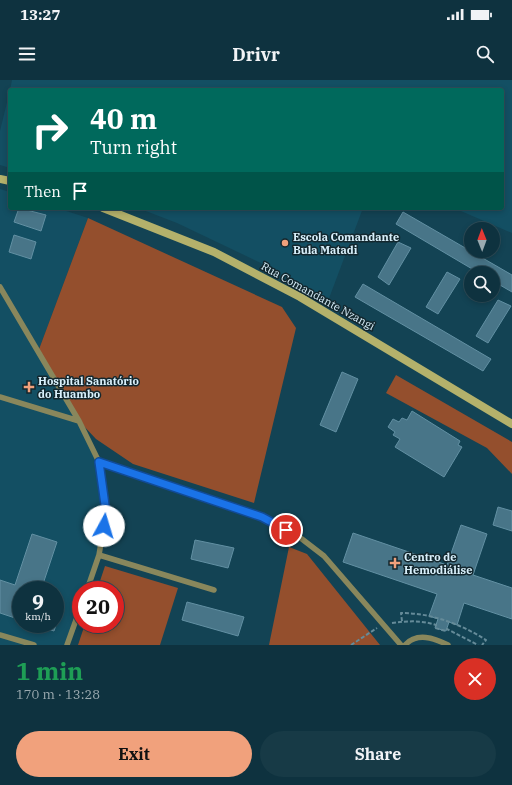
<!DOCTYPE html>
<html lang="en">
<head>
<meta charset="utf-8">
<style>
	:root { --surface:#0e323f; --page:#173a46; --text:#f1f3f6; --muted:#9baab0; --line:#2e4d59; --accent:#f1a17c }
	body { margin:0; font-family:"IBM Plex Serif",serif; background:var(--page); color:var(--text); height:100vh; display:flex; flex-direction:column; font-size:15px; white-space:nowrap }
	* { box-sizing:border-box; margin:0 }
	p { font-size:13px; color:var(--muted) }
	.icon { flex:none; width:22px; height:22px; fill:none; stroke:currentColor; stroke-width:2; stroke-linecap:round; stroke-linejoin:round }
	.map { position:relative; height:565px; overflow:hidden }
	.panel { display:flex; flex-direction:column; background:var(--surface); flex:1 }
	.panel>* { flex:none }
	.hud { position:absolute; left:8px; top:8px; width:496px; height:122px; border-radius:4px; box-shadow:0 2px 6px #0003,0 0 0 1px var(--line); background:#00695c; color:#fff; overflow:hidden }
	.needle { width:26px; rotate:359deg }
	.controls { position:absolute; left:464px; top:142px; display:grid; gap:8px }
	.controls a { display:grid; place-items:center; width:36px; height:36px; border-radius:50%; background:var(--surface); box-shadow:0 2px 6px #0003,0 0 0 1px var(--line); font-size:20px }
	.speed { position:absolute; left:12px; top:501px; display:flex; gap:8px; font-size:20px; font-weight:700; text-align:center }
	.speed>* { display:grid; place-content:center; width:52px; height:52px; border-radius:50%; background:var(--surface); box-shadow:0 2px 6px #0003,0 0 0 1px var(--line); line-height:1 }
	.speed small { font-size:10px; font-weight:400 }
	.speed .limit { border:6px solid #d22; background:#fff; color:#111 }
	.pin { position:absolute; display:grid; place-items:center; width:34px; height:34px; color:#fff; margin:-17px; border:2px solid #fff; border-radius:50%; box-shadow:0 1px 4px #0007 }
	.me { position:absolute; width:44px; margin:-22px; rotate:6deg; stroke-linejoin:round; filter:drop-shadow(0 0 3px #0008) }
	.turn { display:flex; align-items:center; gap:14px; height:84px; padding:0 16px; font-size:18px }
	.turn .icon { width:52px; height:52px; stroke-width:2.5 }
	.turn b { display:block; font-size:28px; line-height:34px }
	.then { display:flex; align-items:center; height:38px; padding:0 16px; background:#0003; gap:8px; font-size:15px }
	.round { display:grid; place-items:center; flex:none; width:42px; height:42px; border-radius:21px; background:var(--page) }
	.summary { display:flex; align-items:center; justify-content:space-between; height:68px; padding:0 16px }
	h1 { font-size:24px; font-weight:700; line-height:30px; color:#1e9e55 }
	.primary-button { display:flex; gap:8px; margin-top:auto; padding:8px 16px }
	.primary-button a { flex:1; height:46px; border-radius:24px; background:var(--accent); color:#111; font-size:16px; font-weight:700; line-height:46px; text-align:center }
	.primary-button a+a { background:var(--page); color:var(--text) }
	.status { display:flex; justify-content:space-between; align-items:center; height:28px; padding:0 20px; background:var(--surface); direction:ltr }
	.status svg { height:11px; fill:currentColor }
	header { display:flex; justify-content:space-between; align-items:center; height:52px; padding:0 16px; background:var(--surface); font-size:18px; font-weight:700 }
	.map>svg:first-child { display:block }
	.built { fill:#134f63; fill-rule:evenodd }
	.green { fill:#944f2d }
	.building { fill:#487588; stroke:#6290a3 }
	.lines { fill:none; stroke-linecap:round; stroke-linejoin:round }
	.path { stroke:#658b99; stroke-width:2; stroke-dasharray:4 2; stroke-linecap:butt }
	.lane { stroke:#89875c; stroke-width:5.5 }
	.secondary { stroke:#b4b16b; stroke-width:8 }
	.route-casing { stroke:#114b97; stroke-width:10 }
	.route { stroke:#1a73e8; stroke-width:7 }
	.poi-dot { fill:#f1a17c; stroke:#13272e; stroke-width:1.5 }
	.labels { text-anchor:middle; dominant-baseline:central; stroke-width:3; stroke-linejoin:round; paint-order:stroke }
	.poi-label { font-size:11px; font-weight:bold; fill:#d9f0fb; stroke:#13272e; text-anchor:start }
	.street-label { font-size:11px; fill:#d9f0fb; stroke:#13272e }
</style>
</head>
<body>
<div class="status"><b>13:27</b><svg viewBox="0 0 49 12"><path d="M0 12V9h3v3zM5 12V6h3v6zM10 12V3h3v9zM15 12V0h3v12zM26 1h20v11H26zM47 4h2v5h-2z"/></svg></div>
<header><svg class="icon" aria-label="menu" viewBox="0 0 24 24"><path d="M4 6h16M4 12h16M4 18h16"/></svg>Drivr<svg class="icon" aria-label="search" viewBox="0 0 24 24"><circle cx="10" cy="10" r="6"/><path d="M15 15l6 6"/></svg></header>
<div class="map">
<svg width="512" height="565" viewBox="0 0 512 565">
	<rect width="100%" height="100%" fill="#134354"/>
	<!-- built -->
	<path class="built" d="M12,0H512V153L454,128H502V10H10Z
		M10,10V88L0,85V51Z
		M0,109L10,112V128H57L88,138L38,272L99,382L106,432L99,475L87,510H81V526L67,565H0ZM21,510H55V544H21Z
		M138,128H363L328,221L263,184L177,143Z"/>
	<!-- green -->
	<path class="green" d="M88,138L282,227L296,248L254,423L133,384L96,359L79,341L38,272Z
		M396,295L512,362V394L487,368L386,313Z
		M289,467L307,474L380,565H269Z
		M105,486L178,508L160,565H78L85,544H115V510H97Z"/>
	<!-- building -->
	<path class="building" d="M19,128L46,135L41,151L14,142Z
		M403,132L512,195V212L493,201V193H479L396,144Z
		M14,155L36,162L31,179L9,172Z
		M398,162L411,168L389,205L378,197Z
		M447,192L460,199L438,234L426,227Z
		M363,204L491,279L483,291L355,217Z
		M498,220L511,226L488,263L476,256Z
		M342,292L358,299L336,352L320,345Z
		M412,331L460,361L458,365L462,367L444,397L395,367L400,359L393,355L395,352L388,347L393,339L399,342L402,338L407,340Z
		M498,427L512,431V451L493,445Z
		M461,445L487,454L473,495L512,508V539L464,523L457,545L449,542L446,551L435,548L438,539L429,536L437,514L343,482L353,453L447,485Z
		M32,454L57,462L41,510H21V540L0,533V500L15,505Z
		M195,460L234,468L228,488L191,479Z
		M55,522L63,525L54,551L32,544H55Z
		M187,522L244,537L238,556L182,540Z"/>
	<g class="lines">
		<!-- path -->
		<path class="path" d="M402,541L401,533C431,533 461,544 486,560L482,565
			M392,543C407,541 421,540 436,545L435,548L446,551L447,549L478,565
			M351,565L377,548"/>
		<!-- lane -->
		<path class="lane" d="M0,207L79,341L99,382L106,432L99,475L87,510
			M0,317L79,341
			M99,382L262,437L298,456L324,476L401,565
			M99,475L214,510
			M0,555L34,565
			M67,565L81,526
			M405,565C417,552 434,558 448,565"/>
		<!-- secondary -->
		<path class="secondary" d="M0,99L10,101
			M103,128L214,172L300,217L512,344"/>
	</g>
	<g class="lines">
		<defs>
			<path id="route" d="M104,446L106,432L99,382L262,437L286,450"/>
		</defs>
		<!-- route casing -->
		<use href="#route" class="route-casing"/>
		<!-- route -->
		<use href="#route" class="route"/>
	</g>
	<!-- markers -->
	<g class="poi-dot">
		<circle cx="285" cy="163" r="4"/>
		<path d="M27 301h4v4h4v4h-4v4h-4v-4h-4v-4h4z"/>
		<path d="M393 477h4v4h4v4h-4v4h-4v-4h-4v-4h4z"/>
	</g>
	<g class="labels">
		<!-- poi labels -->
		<g class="poi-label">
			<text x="293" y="157">Escola Comandante<tspan x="293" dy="13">Bula Matadi</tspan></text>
			<text x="38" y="301">Hospital Sanatório<tspan x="38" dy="13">do Huambo</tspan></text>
			<text x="404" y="477">Centro de<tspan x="404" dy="13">Hemodiálise</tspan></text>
		</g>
		<!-- street labels -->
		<g class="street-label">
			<text transform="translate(318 216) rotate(29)">Rua Comandante Nzangi</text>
		</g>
	</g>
</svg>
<div class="controls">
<a><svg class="needle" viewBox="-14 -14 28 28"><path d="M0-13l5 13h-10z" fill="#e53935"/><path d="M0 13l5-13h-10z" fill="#9baab0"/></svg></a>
<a><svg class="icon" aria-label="search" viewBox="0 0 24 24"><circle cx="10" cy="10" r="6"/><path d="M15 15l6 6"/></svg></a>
</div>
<div class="speed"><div>9<small>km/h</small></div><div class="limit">20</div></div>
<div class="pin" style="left:286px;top:450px;background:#d93025"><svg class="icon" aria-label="arrive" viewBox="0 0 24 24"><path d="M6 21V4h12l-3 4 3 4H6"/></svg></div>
<svg class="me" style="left:104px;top:446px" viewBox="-20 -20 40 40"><circle r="19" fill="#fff"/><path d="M0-13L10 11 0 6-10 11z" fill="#1a73e8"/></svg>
<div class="hud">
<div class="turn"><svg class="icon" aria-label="right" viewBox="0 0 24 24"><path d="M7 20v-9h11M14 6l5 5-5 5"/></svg><div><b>40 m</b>Turn right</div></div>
<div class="then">Then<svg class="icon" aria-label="arrive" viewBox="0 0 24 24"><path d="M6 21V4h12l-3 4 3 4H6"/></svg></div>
</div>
</div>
<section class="panel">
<div class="summary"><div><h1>1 min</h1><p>170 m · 13:28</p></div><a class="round" style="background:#d93025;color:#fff"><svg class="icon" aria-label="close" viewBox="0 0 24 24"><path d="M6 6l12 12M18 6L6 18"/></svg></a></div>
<div class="primary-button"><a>Exit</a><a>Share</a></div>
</section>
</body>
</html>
